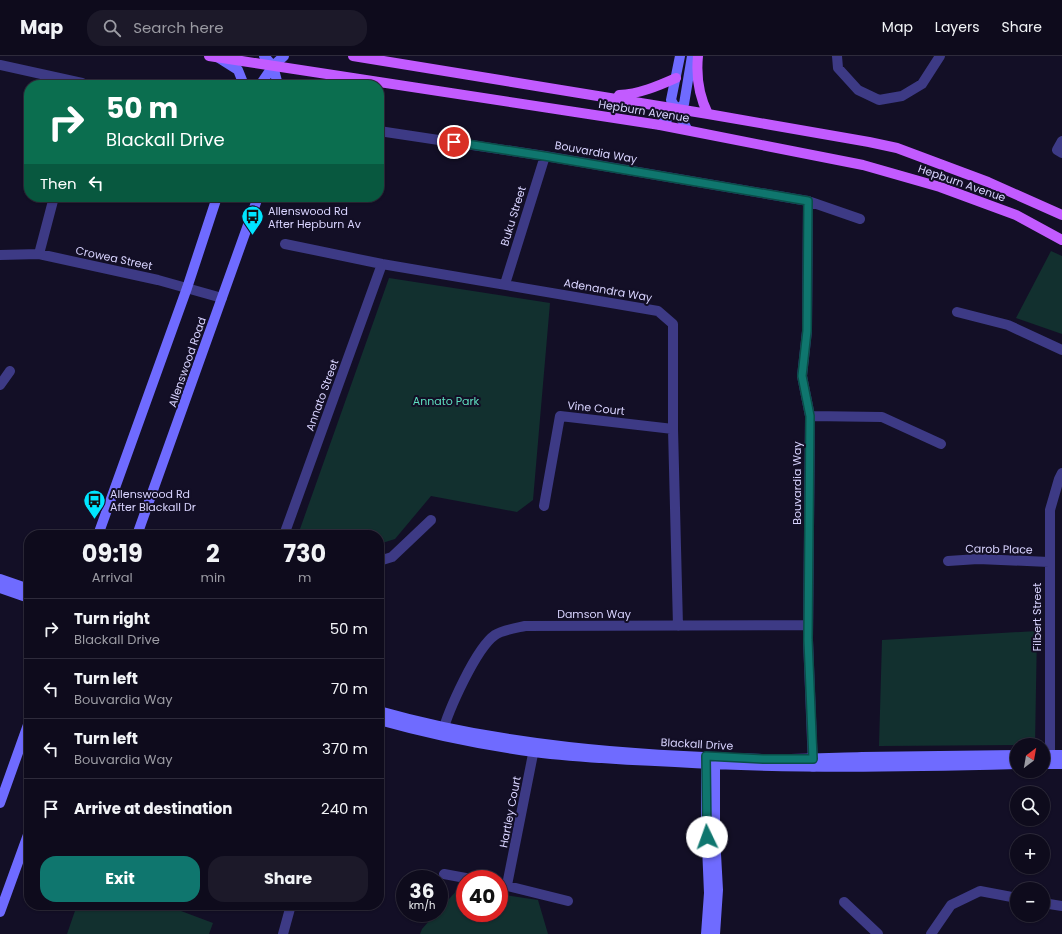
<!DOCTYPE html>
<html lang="en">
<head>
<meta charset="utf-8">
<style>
	:root { --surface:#0e0b1c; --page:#1c1929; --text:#f1f3f6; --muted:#9b9ba3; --line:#2e2b3b; --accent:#0f766e }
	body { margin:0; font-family:Poppins,sans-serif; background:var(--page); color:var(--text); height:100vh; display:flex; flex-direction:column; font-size:15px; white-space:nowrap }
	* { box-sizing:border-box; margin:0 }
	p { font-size:13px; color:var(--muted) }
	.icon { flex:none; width:22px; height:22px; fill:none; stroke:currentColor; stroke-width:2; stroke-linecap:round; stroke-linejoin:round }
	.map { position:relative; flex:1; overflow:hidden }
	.panel { position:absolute; left:24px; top:474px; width:360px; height:380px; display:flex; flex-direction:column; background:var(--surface); border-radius:16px; box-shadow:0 1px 3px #0004,0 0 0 1px var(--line) }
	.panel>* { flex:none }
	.guide { position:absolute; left:24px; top:24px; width:360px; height:122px; border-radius:16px; box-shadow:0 1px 3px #0004,0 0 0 1px var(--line); background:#0b6e4f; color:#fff; overflow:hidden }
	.needle { width:26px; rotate:31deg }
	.buttons { position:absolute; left:1010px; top:682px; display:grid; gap:8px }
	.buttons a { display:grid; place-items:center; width:40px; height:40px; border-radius:50%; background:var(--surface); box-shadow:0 1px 3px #0004,0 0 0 1px var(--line); font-size:20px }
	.speed { position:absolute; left:396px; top:814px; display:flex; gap:8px; font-size:20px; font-weight:700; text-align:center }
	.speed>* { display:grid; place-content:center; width:52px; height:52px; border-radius:50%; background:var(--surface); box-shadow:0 1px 3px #0004,0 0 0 1px var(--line); line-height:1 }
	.speed small { font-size:10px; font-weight:400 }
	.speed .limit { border:6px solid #d22; background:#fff; color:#111 }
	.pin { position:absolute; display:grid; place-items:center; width:34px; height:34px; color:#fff; margin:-17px; border:2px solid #fff; border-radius:50%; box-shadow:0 1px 4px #0007 }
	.me { position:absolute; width:44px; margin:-22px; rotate:357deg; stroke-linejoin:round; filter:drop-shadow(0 0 3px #0008) }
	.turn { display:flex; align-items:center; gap:14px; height:84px; padding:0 16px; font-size:18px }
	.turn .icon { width:52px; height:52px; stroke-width:2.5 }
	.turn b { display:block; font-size:28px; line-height:34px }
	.then { display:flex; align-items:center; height:38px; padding:0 16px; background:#0003; gap:8px; font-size:15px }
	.eta { display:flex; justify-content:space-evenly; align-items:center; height:68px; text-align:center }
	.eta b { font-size:24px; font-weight:700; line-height:28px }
	.action { display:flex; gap:8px; margin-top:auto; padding:8px 16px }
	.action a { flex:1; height:46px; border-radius:16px; background:var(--accent); color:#fff; font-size:16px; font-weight:700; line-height:46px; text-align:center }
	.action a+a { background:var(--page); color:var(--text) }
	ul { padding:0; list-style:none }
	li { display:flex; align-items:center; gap:12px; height:60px; padding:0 16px; border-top:1px solid var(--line) }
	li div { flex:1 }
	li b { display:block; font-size:15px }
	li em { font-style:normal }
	header { display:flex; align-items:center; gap:24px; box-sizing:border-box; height:56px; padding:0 20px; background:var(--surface); border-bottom:1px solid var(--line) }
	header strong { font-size:19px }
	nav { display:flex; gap:22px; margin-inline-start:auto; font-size:14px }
	.search { width:280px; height:36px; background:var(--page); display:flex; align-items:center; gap:10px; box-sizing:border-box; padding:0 14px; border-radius:16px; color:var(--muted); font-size:15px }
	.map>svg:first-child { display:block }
	.green { fill:#12302f }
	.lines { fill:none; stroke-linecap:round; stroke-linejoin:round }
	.street { stroke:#3d3a85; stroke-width:10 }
	.secondary { stroke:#6f6bff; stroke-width:10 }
	.primary { stroke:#c25bff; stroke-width:10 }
	.route-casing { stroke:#0a4d48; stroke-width:10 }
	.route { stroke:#0f766e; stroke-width:7 }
	.labels { text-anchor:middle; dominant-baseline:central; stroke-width:4; stroke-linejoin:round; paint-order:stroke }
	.street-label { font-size:11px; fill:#d9d4ff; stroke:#130f26 }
	.poi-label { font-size:11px; fill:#d9d4ff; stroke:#130f26; text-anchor:start }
	.park-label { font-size:11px; fill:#5fe0c0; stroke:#130f26 }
</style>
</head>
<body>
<header>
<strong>Map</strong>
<div class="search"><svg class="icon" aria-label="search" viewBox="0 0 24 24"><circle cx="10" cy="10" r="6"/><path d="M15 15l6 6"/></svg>Search here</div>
<nav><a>Map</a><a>Layers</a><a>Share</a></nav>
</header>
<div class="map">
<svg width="1062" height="878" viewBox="0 0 1062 878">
	<rect width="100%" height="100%" fill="#130f26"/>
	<!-- green -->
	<path class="green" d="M1051,195L1062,200V278L1016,262Z
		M389,222L550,247L533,444L517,456L431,440L395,483L379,488V479H320L300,473Z
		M1037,575L1035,689L879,690L882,584Z
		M460,831L465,832V857H499V838L538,844L548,878H420L422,873L436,857H439V854Z
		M77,849H165L213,867L209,878H67Z"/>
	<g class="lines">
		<!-- street -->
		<path class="street" d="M837,0L838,12L858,34L879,44L902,40L922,28L940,0
			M0,9L82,27L81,29
			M379,75L545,100L808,145L807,275L802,320L810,360L808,584L813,711
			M1062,85L1057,94L1062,97
			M808,145L860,163
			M285,188L382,208L658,255L673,268V373L678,570
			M39,198L54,141
			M0,199L39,198L158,224L222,242
			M505,228L545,100
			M957,256L1008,269L1062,294
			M0,329L10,315
			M810,360L882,361L941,388
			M544,450L560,360L673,373
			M284,479L382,208
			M379,505L392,501L431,464
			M948,505L978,503L1049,506
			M442,678C448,655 476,592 495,579C502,574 516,572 525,570L808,569
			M1050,707V454L1059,423L1062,417
			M444,818L471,823
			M499,828L568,845
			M507,829L535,688
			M844,846L878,878
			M1043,847L1062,850
			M283,878L291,849
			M931,878L951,849L980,835L1017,842"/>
		<!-- secondary -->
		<path class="secondary" d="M264,0L273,10L278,29
			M680,0L671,44L687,73
			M219,2L238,14L244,29
			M260,29L273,10L284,0
			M660,69L684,48L692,0
			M98,479L187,232L217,141
			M137,479L258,141
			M0,523L29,533
			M0,532L29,542
			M379,655C502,690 634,700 762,703C795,704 829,702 862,701C914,700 965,700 1017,699
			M379,664C429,678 482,689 534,696C581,702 628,704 675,706C789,713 903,711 1017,708
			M1043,699H1062
			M706,702V767L709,837L706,878
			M1043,708H1062
			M0,747L29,666
			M0,856L29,776
			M715,878L718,834L715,780V703"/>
		<!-- primary -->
		<path class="primary" d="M209,0L660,69L863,109L940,131L1016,159L1062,184
			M353,0L708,58L869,86L897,92L988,126L1062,159
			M698,0C696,20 699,40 708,58
			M326,29L348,22
			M619,39C639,38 658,30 676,22"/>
	</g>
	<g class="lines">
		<defs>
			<path id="route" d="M454,86L544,100L808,145L807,275L802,320L810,360L808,584L813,703H763L706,700L707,781"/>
		</defs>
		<!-- route casing -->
		<use href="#route" class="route-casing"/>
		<!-- route -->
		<use href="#route" class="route"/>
	</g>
	<!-- icons -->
	<defs>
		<symbol id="bus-pin" viewBox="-11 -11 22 30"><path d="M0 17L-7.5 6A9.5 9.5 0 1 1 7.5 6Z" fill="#00e5ff" stroke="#130f26"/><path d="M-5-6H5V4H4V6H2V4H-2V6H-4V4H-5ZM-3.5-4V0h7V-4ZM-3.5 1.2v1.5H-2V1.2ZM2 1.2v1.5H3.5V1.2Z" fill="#111"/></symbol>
	</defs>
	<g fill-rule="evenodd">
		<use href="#bus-pin" x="240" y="148" width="25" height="34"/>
		<use href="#bus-pin" x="82" y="432" width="25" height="34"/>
	</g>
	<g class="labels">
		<!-- street labels -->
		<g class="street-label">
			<text transform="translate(644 55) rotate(9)">Hepburn Avenue</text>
			<text transform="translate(596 96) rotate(10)">Bouvardia Way</text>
			<text transform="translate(962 127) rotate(19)">Hepburn Avenue</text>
			<text transform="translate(513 160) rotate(-73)">Buku Street</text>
			<text transform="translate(114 202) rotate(12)">Crowea Street</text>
			<text transform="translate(608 234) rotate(10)">Adenandra Way</text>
			<text transform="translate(187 306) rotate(-71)">Allenswood Road</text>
			<text transform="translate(322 339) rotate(-70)">Annato Street</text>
			<text transform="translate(596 352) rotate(6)">Vine Court</text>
			<text transform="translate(797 427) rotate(-90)">Bouvardia Way</text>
			<text transform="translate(999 493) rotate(1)">Carob Place</text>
			<text x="594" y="558">Damson Way</text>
			<text transform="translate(1037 561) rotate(-90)">Filbert Street</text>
			<text transform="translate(697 688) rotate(3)">Blackall Drive</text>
			<text transform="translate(510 756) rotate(-79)">Hartley Court</text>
		</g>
		<!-- poi labels -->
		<g class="poi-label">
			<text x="268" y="155">Allenswood Rd<tspan x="268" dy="13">After Hepburn Av</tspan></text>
			<text x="110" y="438">Allenswood Rd<tspan x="110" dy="13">After Blackall Dr</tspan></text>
		</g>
		<!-- park labels -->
		<g class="park-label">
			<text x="446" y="345">Annato Park</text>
		</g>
	</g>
</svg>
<div class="buttons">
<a><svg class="needle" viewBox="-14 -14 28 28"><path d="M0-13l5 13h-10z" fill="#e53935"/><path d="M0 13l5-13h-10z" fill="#9b9ba3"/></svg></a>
<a><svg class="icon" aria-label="search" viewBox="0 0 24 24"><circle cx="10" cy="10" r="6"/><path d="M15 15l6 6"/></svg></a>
<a>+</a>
<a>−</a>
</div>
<div class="speed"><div>36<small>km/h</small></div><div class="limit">40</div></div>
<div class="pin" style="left:454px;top:86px;background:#d93025"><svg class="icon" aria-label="arrive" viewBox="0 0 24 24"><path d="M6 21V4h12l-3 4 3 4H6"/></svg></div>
<svg class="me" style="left:707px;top:781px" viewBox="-20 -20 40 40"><circle r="19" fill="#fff"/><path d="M0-13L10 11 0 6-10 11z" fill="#0f766e"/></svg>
<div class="guide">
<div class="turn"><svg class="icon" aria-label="right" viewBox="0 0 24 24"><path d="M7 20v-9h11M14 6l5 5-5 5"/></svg><div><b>50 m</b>Blackall Drive</div></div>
<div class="then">Then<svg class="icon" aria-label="left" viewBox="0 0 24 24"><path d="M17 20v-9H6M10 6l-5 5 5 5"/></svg></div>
</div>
<section class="panel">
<div class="eta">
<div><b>09:19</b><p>Arrival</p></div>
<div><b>2</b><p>min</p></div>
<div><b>730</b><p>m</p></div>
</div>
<ul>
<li><svg class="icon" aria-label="right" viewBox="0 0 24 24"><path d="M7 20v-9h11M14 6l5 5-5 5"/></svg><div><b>Turn right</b><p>Blackall Drive</p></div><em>50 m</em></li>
<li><svg class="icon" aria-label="left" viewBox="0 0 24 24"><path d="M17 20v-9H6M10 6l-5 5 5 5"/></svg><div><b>Turn left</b><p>Bouvardia Way</p></div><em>70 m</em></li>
<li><svg class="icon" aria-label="left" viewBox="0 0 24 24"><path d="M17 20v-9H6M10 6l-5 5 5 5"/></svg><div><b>Turn left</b><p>Bouvardia Way</p></div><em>370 m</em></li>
<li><svg class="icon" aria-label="arrive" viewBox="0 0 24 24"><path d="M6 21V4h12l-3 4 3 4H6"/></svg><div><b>Arrive at destination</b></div><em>240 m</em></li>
</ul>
<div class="action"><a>Exit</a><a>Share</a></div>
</section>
</div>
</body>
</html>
